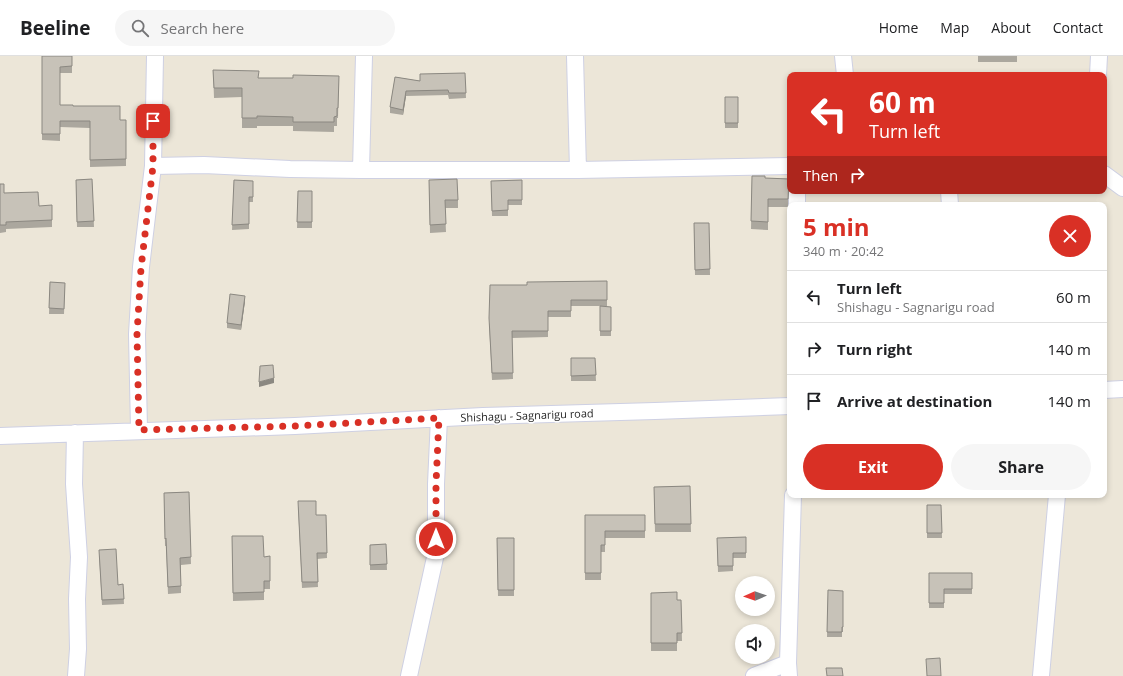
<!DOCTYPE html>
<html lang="en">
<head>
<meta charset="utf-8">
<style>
	:root { --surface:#fff; --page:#f6f6f6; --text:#202124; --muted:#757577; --line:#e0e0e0; --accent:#d93025 }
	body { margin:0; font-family:"Open Sans",sans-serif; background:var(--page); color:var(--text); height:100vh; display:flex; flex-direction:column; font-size:15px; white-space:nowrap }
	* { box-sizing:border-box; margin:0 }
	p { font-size:13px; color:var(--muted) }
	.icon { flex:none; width:22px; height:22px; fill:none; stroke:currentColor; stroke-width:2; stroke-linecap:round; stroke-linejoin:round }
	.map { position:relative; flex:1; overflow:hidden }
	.side { position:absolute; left:787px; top:146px; width:320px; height:296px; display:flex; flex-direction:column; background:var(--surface); border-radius:8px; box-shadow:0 2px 6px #0003 }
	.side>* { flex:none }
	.hud { position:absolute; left:787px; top:16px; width:320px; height:122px; border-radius:8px; box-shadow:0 2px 6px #0003; background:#d93025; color:#fff; overflow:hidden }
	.needle { width:26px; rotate:268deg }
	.buttons { position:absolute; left:735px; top:520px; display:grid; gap:8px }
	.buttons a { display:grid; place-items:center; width:40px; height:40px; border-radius:50%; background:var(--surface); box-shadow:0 2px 6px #0003; font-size:20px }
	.pin { position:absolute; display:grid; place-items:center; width:34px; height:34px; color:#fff; margin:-17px; border-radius:8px; box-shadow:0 2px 6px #0006 }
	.me { position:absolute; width:44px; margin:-22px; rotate:0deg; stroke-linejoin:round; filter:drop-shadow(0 0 3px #0008) }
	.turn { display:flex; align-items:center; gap:14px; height:84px; padding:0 16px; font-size:18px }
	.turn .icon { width:52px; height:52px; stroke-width:2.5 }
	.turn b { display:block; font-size:28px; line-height:34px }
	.then { display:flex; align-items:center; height:38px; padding:0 16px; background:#0003; gap:8px; font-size:15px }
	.round { display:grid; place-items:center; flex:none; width:42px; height:42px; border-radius:21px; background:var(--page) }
	.overview { display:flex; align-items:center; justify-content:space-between; height:68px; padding:0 16px }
	h1 { font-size:24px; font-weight:700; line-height:30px; color:var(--accent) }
	.button { display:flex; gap:8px; margin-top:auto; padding:8px 16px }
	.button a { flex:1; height:46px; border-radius:24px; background:var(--accent); color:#fff; font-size:16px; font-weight:700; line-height:46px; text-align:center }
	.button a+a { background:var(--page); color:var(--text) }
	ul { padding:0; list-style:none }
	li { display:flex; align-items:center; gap:12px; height:52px; padding:0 16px; border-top:1px solid var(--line) }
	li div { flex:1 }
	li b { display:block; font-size:15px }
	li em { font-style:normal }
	header { display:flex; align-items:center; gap:24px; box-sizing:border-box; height:56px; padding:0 20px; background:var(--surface); border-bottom:1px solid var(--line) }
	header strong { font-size:19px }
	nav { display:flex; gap:22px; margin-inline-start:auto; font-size:14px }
	.search { width:280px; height:36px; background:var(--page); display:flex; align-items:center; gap:10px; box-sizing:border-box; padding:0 14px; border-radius:22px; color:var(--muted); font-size:15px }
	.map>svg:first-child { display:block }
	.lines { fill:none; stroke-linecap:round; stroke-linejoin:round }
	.minor-casing { stroke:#ced0e3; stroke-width:18 }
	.minor { stroke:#fff; stroke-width:16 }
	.wall { fill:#aba79e }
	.shaded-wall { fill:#8b8881 }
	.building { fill:#c7c2b8; stroke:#8b8881 }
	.route { stroke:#d93025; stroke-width:7; stroke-dasharray:0 12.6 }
	.labels { text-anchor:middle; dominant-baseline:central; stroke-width:3; stroke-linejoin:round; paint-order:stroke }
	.street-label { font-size:11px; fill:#282828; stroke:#fff }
</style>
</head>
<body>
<header>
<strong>Beeline</strong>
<div class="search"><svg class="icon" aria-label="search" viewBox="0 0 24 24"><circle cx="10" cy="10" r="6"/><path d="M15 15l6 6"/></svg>Search here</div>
<nav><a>Home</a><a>Map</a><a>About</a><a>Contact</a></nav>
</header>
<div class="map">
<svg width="1123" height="620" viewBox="0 0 1123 620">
	<rect width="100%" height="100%" fill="#ece6d8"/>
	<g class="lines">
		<defs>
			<path id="minor" d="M575,0L578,114
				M843,0L845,19
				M1098,19L1099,0
				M153,110L204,109L290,113L361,114H578L790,110
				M361,114L364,0
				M1104,118L1123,132
				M797,135V149
				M949,135L950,149
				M1104,334L1123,333
				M139,374L137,278L141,211L153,110L155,0
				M75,377L74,428L79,501L77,543L78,593L76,620
				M0,380L295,370L483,360L655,355L790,350
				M409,620L436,497V428L439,362
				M754,620L788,607
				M789,620L788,607L793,439
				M1041,620L1057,439"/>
		</defs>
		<!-- minor casing -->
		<use href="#minor" class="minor-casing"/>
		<!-- minor -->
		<use href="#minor" class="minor"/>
	</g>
	<!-- wall -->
	<path class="wall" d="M42,0H72V17H60V49L73,50L120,64H126V110L90,111V72L60,71V85L42,84Z
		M978,0H1017V6H978Z
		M213,14L259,22H293L339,20L338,62H337V70H334V76L293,75V70H257V72H242V41L214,42Z
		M465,17L466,42L449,43L448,39L406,40L403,59L390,57V51L395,21L420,25Z
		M725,41H738V72H725Z
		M752,120L765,122L789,123L788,151H768V174L751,173Z
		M92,123L94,171H77L76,124Z
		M234,124L253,125V146H249V173L232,174Z
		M429,124L458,144V152H445L446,176L430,177Z
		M522,124V149H508V160H492L491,125Z
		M0,128L4,137L39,150L52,164V171L6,173V176L0,177Z
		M298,135H312V172H297Z
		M694,167H709L710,219H695Z
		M607,225V250H571V261H548V281L512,282L513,323L492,324L489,268L527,229Z
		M50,226L65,227L64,258H49Z
		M245,245L241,274L227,272V267Z
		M600,250L611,251V280H600Z
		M571,302H595L596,325H571Z
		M1104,387H1106V407H1104Z
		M690,430L691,476H655L654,431Z
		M189,436L191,508L181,509V537L168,538L166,490H165L164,437Z
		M927,449H941L942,482H927Z
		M298,451L316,459H326L327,502L317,503L318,531L302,532Z
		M585,459H645V482H605V496H601V524H585Z
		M232,480L264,501L270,525V533H264V544L233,545Z
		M746,481V502H733V515L718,516L717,482Z
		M497,482H514V540H498Z
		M386,488L387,514H370V489Z
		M99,499L118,529L123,528L124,548L102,549Z
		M929,517H972V538H944V552H929Z
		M828,534L843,535V576H842V581H827Z
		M651,537L677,544H681L682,585H677V595H651Z"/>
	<!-- shaded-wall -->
	<path class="shaded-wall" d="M406,35V40L403,59V54Z
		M245,240V245L241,274V269Z
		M274,322V327L259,331V326Z"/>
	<!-- building -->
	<path class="building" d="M42,0H72V10L60,11V49H73V50H120V64H126V103L90,104V65H60V78H42Z
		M213,14L259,15L258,22H293V19L339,20L338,52H337V60L334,61V66H293V61L257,60V62H242V32H214Z
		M465,17L466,37H449L448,34L406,35L403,54L390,51L395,21L420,25V18Z
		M725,41H738V67H725Z
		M752,120H765V122L789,123L788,143H768V166L751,165Z
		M92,123L94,165L77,166L76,124Z
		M457,123L458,144H445L446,168L430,169L429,124Z
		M234,124L253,125V141H249V168L232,169Z
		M522,124V144H508V154L492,155L491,125Z
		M0,128H4V137L38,136L39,150L52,149V164L6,166V169H0Z
		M298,135H312V166H297Z
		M694,167H709L710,213L695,214Z
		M607,225V244H571V255H548V275H512L513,317H492L489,262L490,229H527V226Z
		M50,226L65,227L64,253L49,252Z
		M230,238L245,240L241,269L227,267Z
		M600,250L611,251V275H600Z
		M571,302H595L596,319L571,320Z
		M273,309L274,322L259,326L260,310Z
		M1104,387H1106V401H1104Z
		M690,430L691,468H655L654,431Z
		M189,436L191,501L180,502L181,530L168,531L166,482L165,483L164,437Z
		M298,445H316V459H326L327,497H317L318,526H302Z
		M927,449H941L942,477H927Z
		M585,459H645V475H605V489H601V517H585Z
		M232,480H263L264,501L270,500V525H264V536L233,537Z
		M746,481V497H733V510H718L717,482Z
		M497,482H514V534H498Z
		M386,488L387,508L370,509V489Z
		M116,493L118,529L123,528L124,543L102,544L99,494Z
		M929,517H972V533H944V547H929Z
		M828,534L843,535V571H842V576H827Z
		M677,536V544H681L682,577H677V587H651V537Z
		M940,602L941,620H927L926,603Z
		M826,612H842L843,620H827Z"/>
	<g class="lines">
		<!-- route -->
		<path class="route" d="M153,65V110L141,212L137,278L139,374L295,370L439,362L436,428V483"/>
	</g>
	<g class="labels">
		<!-- street labels -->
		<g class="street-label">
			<text transform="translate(527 359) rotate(-2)">Shishagu - Sagnarigu road</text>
		</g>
	</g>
</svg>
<div class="buttons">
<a><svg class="needle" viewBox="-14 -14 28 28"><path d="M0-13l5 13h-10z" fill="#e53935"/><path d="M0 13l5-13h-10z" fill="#757577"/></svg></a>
<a><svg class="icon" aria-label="sound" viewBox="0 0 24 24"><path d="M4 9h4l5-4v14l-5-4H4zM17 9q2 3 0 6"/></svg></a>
</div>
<div class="pin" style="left:153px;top:65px;background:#d93025"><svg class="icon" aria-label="arrive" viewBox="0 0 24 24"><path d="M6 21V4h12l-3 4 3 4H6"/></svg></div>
<svg class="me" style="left:436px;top:483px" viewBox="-20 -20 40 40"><circle r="17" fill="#d93025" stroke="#fff" stroke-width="3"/><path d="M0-11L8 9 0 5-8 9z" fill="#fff"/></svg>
<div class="hud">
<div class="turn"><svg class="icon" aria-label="left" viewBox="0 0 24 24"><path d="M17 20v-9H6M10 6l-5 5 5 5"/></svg><div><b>60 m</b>Turn left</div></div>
<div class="then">Then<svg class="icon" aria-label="right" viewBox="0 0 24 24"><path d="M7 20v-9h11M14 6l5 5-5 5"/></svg></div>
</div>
<section class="side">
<div class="overview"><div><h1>5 min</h1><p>340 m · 20:42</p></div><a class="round" style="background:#d93025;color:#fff"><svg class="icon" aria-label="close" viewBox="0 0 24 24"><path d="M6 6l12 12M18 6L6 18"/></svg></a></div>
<ul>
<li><svg class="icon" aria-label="left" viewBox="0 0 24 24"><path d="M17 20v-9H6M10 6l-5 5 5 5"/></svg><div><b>Turn left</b><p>Shishagu - Sagnarigu road</p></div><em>60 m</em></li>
<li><svg class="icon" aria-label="right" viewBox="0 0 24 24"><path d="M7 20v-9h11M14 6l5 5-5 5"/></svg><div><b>Turn right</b></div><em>140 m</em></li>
<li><svg class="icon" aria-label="arrive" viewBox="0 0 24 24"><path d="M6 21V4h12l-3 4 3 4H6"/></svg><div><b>Arrive at destination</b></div><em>140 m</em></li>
</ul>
<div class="button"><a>Exit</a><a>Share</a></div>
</section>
</div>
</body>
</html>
